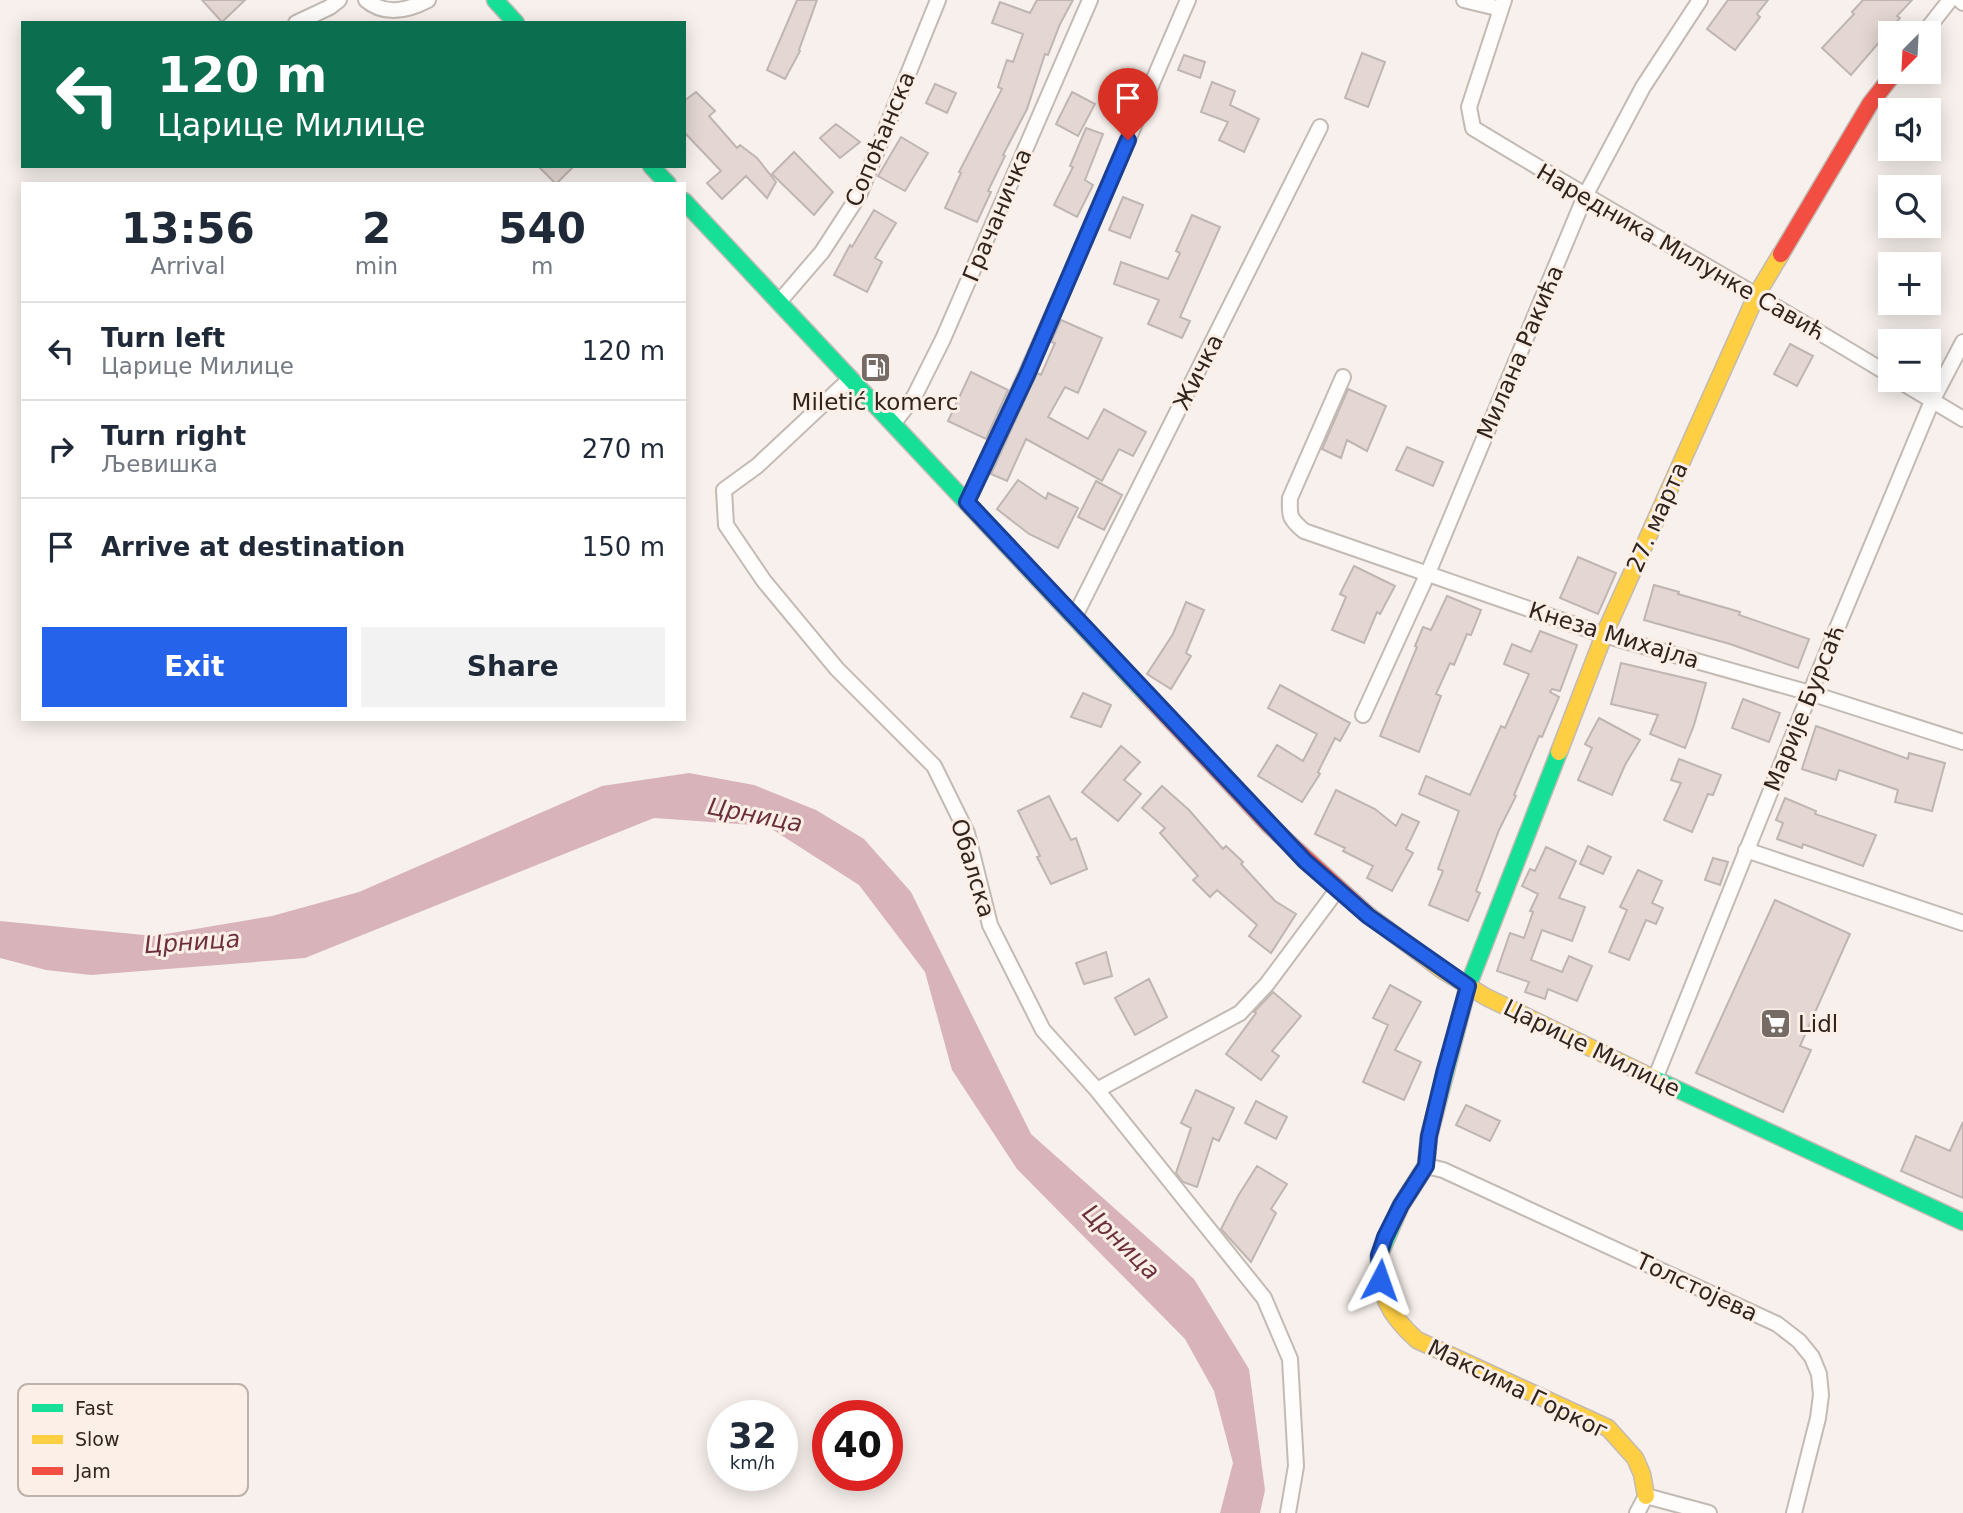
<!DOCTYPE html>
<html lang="en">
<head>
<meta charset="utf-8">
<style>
	:root { --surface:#fff; --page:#f2f2f3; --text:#1f2937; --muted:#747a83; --line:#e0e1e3; --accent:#2563eb }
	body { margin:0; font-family:"DejaVu Sans",sans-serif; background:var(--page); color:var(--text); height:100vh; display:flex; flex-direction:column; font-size:26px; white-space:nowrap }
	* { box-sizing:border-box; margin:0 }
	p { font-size:23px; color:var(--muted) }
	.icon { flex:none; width:38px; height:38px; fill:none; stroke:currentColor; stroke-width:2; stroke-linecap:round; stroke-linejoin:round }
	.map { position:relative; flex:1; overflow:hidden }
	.details { position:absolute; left:21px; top:182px; width:665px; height:539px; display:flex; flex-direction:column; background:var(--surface); border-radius:0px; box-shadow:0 4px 18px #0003 }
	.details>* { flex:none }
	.hud { position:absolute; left:21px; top:21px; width:665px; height:147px; border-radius:0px; box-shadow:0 4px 18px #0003; background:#0b6e4f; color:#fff; overflow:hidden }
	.needle { width:46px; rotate:204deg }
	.tools { position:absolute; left:1878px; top:21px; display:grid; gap:14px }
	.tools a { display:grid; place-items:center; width:63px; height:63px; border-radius:0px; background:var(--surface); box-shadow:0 4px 18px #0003; font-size:35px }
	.speed { position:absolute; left:707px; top:1400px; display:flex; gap:14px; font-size:35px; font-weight:700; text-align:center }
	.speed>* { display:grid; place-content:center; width:91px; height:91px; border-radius:50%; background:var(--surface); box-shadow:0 4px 18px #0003; line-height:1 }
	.speed small { font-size:18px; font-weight:400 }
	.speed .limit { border:10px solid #d22; background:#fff; color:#111 }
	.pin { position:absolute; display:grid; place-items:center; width:60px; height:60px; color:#fff; margin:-72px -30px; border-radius:50% 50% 50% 0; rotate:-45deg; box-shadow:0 0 7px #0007 }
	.pin .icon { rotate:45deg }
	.me { position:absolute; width:77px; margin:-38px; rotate:4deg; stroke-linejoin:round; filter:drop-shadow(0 0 5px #0008) }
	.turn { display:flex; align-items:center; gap:24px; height:147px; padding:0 21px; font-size:32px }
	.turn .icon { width:91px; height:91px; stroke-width:2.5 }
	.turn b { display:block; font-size:49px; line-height:60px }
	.eta { display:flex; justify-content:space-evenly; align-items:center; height:119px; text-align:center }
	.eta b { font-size:42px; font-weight:800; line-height:49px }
	.action { display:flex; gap:14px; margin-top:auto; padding:14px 21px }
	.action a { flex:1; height:80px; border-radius:0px; background:var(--accent); color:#fff; font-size:28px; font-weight:800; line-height:80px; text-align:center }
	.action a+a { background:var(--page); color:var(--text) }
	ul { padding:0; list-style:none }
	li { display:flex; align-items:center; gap:21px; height:98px; padding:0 21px; border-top:2px solid var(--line) }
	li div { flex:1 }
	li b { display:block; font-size:26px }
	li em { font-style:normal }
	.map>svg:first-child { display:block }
	.water { fill:#d8b4ba }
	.building { fill:#e4d7d3; stroke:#bfb5b2; stroke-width:2 }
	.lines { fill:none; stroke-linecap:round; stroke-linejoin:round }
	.street-casing { stroke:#c3bab4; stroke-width:18 }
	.fast-casing { stroke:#c3bab4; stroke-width:19 }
	.slow-casing { stroke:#c3bab4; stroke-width:19 }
	.jam-casing { stroke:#c3bab4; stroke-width:19 }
	.street { stroke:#fefdfc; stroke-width:14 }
	.fast { stroke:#16e098; stroke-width:16 }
	.slow { stroke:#ffcf43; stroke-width:16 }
	.jam { stroke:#f24e42; stroke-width:16 }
	.route-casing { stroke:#184099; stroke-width:18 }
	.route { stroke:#2563eb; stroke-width:12 }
	.labels { text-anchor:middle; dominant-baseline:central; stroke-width:6; stroke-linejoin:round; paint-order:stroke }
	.street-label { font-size:23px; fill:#30241d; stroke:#fcefe7 }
	.poi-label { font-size:23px; fill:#30241d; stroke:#fcefe7 }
	.water-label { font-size:24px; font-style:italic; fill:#6c2f3e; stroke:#fcefe7 }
	.key { fill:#fcefe7; stroke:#bfb2aa; stroke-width:2 }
	.key-label { font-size:19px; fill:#30241d }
</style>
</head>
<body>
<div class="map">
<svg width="1963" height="1513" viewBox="0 0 1963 1513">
	<rect width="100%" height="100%" fill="#f7f0ec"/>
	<!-- water -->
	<path class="water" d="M689,773L754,785L816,810L864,839L911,892L1031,1134L1194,1279L1249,1369L1265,1490L1260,1513H1220L1233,1463L1214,1391L1185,1339L1017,1169L952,1070L925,972L859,885L767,826L654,818L305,958L91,975L46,970L0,958V921L154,936L272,916L359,892L602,786Z"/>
	<!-- building -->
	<path class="building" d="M202,0H245L222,22Z
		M797,0H817L799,50L800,51L785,79L767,70Z
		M1037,0H1073L1060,24L1048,55L1045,54L1027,109L1003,155L1005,156L988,191L991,192L977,222L945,208L961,173L959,172L1002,89L998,87L1007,60L1013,62L1023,34L992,23L1000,2L1030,13Z
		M1728,0H1768L1757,14L1760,17L1735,50L1707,29Z
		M1863,0H1912L1897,16L1900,18L1851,75L1822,48L1854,14L1852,12Z
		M1362,53L1385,62L1368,107L1345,98Z
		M1184,55L1205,62L1200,78L1178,70Z
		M1212,82L1235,91L1230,105L1259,119L1244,152L1219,140L1228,122L1201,112Z
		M935,84L956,93L947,113L926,103Z
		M696,92L715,111L709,116L737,148L740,145L757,158L776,182L767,198L746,176L722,199L707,183L721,171L684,132V101Z
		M1072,92L1095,104L1078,136L1056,124Z
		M836,124L860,142L840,158L820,138Z
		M1086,128L1103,134L1085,180L1093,185L1077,217L1054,205L1073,167L1070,166Z
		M901,137L928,153L905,191L878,176Z
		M794,152L833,192L814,215L772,174Z
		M538,166H574L556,184Z
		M1123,197L1143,205L1130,238L1109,230Z
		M874,210L896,223L875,258L882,262L867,292L834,275L850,245L852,247Z
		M1192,215L1220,227L1180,317L1190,321L1182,338L1148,324L1159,300L1114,284L1121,262L1168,279L1180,253L1176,251Z
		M1061,320L1102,338L1078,393L1065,387L1048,417L1088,439L1104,409L1146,432L1133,456L1119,449L1102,481L1026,439L1007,481L991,474L1037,373L1041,375L1055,343L1051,342Z
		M1790,344L1813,356L1797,386L1774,374Z
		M971,372L1008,390L986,439L948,421Z
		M1348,389L1386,406L1367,451L1347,440L1341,458L1322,449Z
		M1407,447L1443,462L1433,486L1396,470Z
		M1018,480L1046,499L1048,493L1078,508L1058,548L1029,534L997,509Z
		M1096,481L1122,495L1104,530L1078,517Z
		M1578,557L1616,573L1598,614L1560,598Z
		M1354,566L1395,586L1380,614L1377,612L1364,643L1332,630L1346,597L1340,594Z
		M1654,585L1679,592L1678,594L1740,612L1739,615L1809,639L1798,668L1730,644L1644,620Z
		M1447,596L1481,610L1471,635L1467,634L1454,665L1450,663L1436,694L1441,696L1419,752L1380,736L1417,647L1415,646L1423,627L1431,630Z
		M1186,602L1204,610L1186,653L1191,656L1171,689L1147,674L1173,634Z
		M1540,631L1577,645L1560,691L1552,689L1550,692L1559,697L1542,737L1539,736L1514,795L1516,796L1499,830L1476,891L1480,893L1468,921L1429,905L1443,871L1438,869L1459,811L1419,794L1426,776L1470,795L1501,726L1505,728L1529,674L1504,664L1512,644L1531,652Z
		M1621,663L1706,683L1694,725L1685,748L1650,734L1658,715L1611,704Z
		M1280,685L1350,723L1340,741L1335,738L1318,772L1320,774L1302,802L1258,776L1277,745L1303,761L1317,734L1268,708Z
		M1083,693L1111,705L1101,727L1071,717Z
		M1743,699L1780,713L1769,742L1732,728Z
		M1599,718L1640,740L1625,765L1612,795L1578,780L1592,748L1585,744Z
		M1816,726L1908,759L1909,753L1945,763L1932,811L1895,802L1898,790L1839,770L1836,780L1802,769Z
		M1121,746L1140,762L1124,780L1141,794L1118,821L1082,792Z
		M1679,759L1721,775L1713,795L1708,794L1692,832L1664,820L1681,783L1671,780Z
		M1162,786L1189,810L1223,849L1226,846L1243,862L1241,864L1275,901L1296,914L1271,953L1249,936L1257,925L1217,890L1210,897L1193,880L1198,876L1160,833L1165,828L1142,808Z
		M1336,790L1375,809L1396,826L1402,814L1419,822L1406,849L1413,853L1392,891L1367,878L1373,866L1343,851L1345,848L1315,834Z
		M1049,796L1071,840L1076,838L1087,869L1051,884L1037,857L1040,856L1018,811Z
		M1785,798L1816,811L1815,814L1876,835L1863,866L1803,844L1802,848L1777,839L1783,823L1776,820Z
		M1588,846L1611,857L1603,874L1580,864Z
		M1546,847L1576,861L1559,898L1585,907L1572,941L1542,930L1531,960L1562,972L1569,956L1592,966L1577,1001L1548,989L1545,999L1525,992L1529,982L1497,971L1510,933L1524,938L1533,912L1530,911L1538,894L1522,886L1530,869L1535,871Z
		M1713,858L1728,862L1720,885L1705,880Z
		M1638,870L1662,881L1652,903L1663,908L1656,924L1646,920L1629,960L1609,952L1627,910L1620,907Z
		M1775,900L1850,934L1800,1046L1811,1050L1783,1112L1696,1073Z
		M1106,952L1112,976L1084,984L1076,963Z
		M1149,979L1167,1017L1135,1035L1115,998Z
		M1390,985L1421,1002L1395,1050L1421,1062L1404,1100L1363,1082L1388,1025L1373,1018Z
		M1273,992L1301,1016L1272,1051L1279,1056L1261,1080L1226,1054L1256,1013L1254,1012Z
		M1196,1090L1234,1108L1219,1141L1213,1138L1197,1187L1183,1182L1176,1173L1191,1128L1181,1123Z
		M1256,1101L1287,1117L1276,1139L1245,1123Z
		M1466,1105L1500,1121L1490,1141L1456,1125Z
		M1963,1122V1198L1901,1171L1916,1136L1950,1151Z
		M1257,1166L1287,1184L1271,1209L1276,1213L1251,1262L1221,1229L1238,1196Z"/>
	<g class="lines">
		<defs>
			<path id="street" d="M366,0C385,16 407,11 428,0
				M1464,0L1501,9
				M1504,0L1469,107L1473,128C1611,212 1752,291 1890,375
				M1960,0L1963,3
				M296,23L330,7L339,0
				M1924,33L1950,0
				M779,302L822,252L859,195L938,0
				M1343,377L1290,498C1289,517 1290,519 1304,531L1604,635L1810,693L1963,742
				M851,378L757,466L724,490L726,525L764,581L837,669L934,766L967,833L990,925L1043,1030L1097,1090L1264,1298L1290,1359L1296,1466L1288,1513
				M1898,380L1963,419
				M893,424L914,397L943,339L1090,0
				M967,502C1046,337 1115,168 1188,0
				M1075,616L1320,127
				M1363,715L1428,573L1585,196L1643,87L1700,0
				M1746,850L1963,923
				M1655,1079L1810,693L1932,401L1963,342
				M1097,1090L1240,1013L1267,984L1337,890
				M1426,1166L1443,1170L1777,1324L1799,1341L1812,1357L1819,1374L1821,1395L1818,1418L1794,1513
				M1637,1513L1646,1496L1709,1513"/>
			<path id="fast" d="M495,0L516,23
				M651,166L668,184
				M684,201L1146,694
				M1653,1078L1963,1222
				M1379,1256L1401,1205L1426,1166L1429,1136L1468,986L1559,752"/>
			<path id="slow" d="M1559,752L1604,635L1757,294L1781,254
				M1367,914L1442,970L1486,997L1653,1078
				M1379,1256C1379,1295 1388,1314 1417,1340L1608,1428L1635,1458L1642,1474L1646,1496"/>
			<path id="jam" d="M1781,254L1870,104L1895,72
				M1146,694L1268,824L1367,914"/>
		</defs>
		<!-- street casing -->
		<use href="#street" class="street-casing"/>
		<!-- fast casing -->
		<use href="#fast" class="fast-casing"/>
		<!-- slow casing -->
		<use href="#slow" class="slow-casing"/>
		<!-- jam casing -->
		<use href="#jam" class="jam-casing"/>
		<!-- street -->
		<use href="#street" class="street"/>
		<!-- fast -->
		<use href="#fast" class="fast"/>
		<!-- slow -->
		<use href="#slow" class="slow"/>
		<!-- jam -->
		<use href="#jam" class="jam"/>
	</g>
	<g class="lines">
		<defs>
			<path id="route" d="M1128,140L1027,375L967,502L1305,861L1368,916L1468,986L1444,1073L1429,1136L1426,1166L1401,1205L1385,1237L1379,1255L1380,1280"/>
		</defs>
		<!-- route casing -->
		<use href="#route" class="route-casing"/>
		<!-- route -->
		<use href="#route" class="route"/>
	</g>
	<!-- icons -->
	<defs>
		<symbol id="fuel-square" viewBox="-11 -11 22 22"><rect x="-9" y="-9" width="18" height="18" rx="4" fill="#766b65" stroke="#fcefe7"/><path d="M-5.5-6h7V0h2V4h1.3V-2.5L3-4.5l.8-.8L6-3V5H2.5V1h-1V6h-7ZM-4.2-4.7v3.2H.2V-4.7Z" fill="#fff"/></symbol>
		<symbol id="supermarket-square" viewBox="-11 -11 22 22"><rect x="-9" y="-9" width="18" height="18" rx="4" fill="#766b65" stroke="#fcefe7"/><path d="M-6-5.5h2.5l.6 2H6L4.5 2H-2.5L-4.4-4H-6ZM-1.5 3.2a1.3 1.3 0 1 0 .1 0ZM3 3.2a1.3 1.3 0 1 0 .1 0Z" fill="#fff"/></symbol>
	</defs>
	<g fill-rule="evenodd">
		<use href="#fuel-square" x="858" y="350" width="35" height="35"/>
		<use href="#supermarket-square" x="1758" y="1006" width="35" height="35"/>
	</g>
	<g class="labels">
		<!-- street labels -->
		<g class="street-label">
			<text transform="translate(880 139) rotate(-67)">Сопоћанска</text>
			<text transform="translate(997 215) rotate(-67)">Грачаничка</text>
			<text transform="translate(1681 252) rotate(30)">Наредника Милунке Савић</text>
			<text transform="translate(1520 352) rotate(-67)">Милана Ракића</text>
			<text transform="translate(1198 372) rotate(-63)">Жичка</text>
			<text transform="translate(1657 517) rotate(-66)">27. марта</text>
			<text transform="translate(1614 635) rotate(17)">Кнеза Михајла</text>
			<text transform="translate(1804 708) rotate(-68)">Марије Бурсаћ</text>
			<text transform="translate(973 868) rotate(73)">Обалска</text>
			<text transform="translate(1592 1048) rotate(26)">Царице Милице</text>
			<text transform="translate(1697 1287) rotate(25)">Толстојева</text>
			<text transform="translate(1518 1389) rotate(26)">Максима Горког</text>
		</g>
		<!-- poi labels -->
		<g class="poi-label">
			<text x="875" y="402">Miletić komerc</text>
			<text x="1798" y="1024" text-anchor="start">Lidl</text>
		</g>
		<!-- water labels -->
		<g class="water-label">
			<text transform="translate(755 815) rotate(11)">Црница</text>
			<text transform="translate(192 942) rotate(-4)">Црница</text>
			<text transform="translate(1121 1242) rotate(44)">Црница</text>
		</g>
	</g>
	<!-- legend -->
	<rect x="18" y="1384" width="230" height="112" rx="10" class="key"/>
	<rect x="32" y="1404" width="31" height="8" fill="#16e098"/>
	<rect x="32" y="1435" width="31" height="9" fill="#ffcf43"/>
	<rect x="32" y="1467" width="31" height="8" fill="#f24e42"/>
	<g class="key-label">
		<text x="75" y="1415">Fast</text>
		<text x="75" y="1446">Slow</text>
		<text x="75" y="1478">Jam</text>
	</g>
</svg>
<div class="tools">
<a><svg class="needle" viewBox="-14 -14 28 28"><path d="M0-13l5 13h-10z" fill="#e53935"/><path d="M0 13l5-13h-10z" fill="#747a83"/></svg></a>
<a><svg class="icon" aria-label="sound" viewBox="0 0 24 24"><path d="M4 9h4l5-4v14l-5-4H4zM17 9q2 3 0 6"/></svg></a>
<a><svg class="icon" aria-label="search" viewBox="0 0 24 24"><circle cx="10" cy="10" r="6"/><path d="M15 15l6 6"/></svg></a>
<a>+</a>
<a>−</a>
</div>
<div class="speed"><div>32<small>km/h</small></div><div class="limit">40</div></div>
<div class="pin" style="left:1128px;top:140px;background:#d93025"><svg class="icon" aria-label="arrive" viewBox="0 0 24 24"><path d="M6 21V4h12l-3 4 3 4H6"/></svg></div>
<svg class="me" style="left:1380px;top:1280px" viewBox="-20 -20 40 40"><path d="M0-17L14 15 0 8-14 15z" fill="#2563eb" stroke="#fff" stroke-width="4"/></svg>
<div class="hud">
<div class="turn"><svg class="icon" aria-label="left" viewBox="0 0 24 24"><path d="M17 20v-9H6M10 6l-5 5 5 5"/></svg><div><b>120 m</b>Царице Милице</div></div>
</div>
<section class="details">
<div class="eta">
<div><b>13:56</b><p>Arrival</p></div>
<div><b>2</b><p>min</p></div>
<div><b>540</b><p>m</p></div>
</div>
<ul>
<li><svg class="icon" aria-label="left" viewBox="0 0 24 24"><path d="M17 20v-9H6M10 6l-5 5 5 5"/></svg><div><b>Turn left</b><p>Царице Милице</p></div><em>120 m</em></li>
<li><svg class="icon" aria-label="right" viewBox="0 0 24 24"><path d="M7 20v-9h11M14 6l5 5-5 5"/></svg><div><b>Turn right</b><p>Љевишка</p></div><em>270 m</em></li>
<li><svg class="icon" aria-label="arrive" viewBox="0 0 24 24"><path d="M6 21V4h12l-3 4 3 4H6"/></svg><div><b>Arrive at destination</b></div><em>150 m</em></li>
</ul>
<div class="action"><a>Exit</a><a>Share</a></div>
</section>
</div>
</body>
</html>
